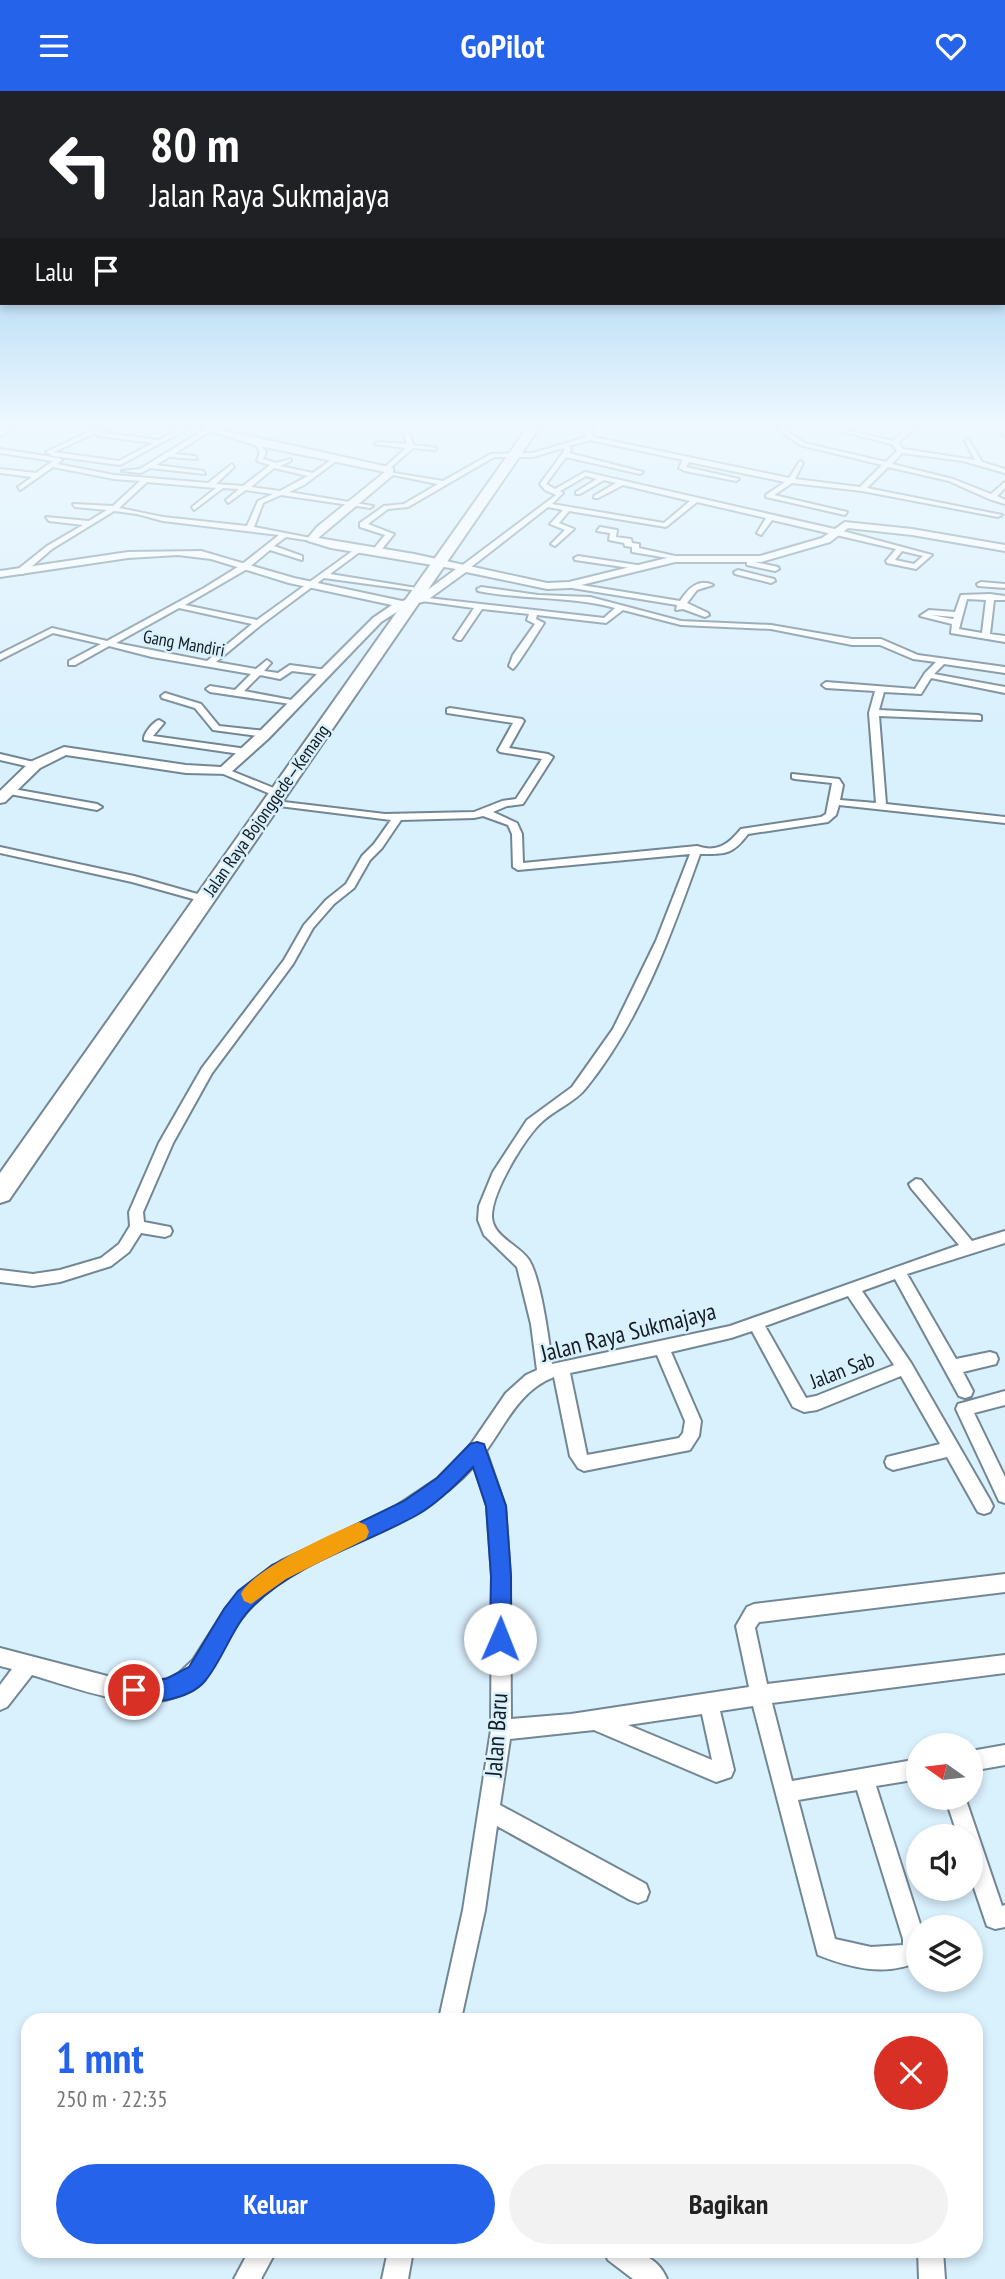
<!DOCTYPE html>
<html lang="id">
<head>
<meta charset="utf-8">
<style>
	:root { --surface:#fff; --page:#f2f2f2; --text:#222; --muted:#767676; --accent:#2563eb }
	body { margin:0; font-family:"PT Sans Narrow",sans-serif; background:var(--page); color:var(--text); height:100vh; display:flex; flex-direction:column; font-size:26px; white-space:nowrap }
	* { box-sizing:border-box; margin:0 }
	p { font-size:23px; color:var(--muted) }
	.icon { flex:none; width:38px; height:38px; fill:none; stroke:currentColor; stroke-width:2; stroke-linecap:round; stroke-linejoin:round }
	.map { position:relative; flex:1; overflow:hidden }
	.drawer { position:absolute; left:21px; top:1922px; width:962px; height:245px; display:flex; flex-direction:column; background:var(--surface); border-radius:21px; box-shadow:0 4px 10px #0003 }
	.drawer>* { flex:none }
	.top-card { position:absolute; left:0px; top:0px; width:1006px; height:214px; box-shadow:0 4px 10px #0003; background:#202124; color:#fff; overflow:hidden }
	.needle { width:46px; rotate:284deg }
	.buttons { position:absolute; left:906px; top:1642px; display:grid; gap:14px }
	.buttons a { display:grid; place-items:center; width:77px; height:77px; border-radius:50%; background:var(--surface); box-shadow:0 4px 10px #0003; font-size:35px }
	.pin { position:absolute; display:grid; place-items:center; width:60px; height:60px; color:#fff; margin:-30px; border:4px solid #fff; border-radius:50%; box-shadow:0 2px 7px #0007 }
	.me { position:absolute; width:77px; margin:-38px; rotate:1deg; stroke-linejoin:round; filter:drop-shadow(0 0 5px #0008) }
	.turn { display:flex; align-items:center; gap:24px; height:147px; padding:0 35px; font-size:32px }
	.turn .icon { width:91px; height:91px; stroke-width:2.5 }
	.turn b { display:block; font-size:49px; line-height:60px }
	.then { display:flex; align-items:center; height:66px; padding:0 35px; background:#0003; gap:14px; font-size:26px }
	.round { display:grid; place-items:center; flex:none; width:74px; height:74px; border-radius:37px; background:var(--page) }
	.summary { display:flex; align-items:center; justify-content:space-between; height:119px; padding:0 35px }
	h1 { font-size:42px; font-weight:600; line-height:52px; color:var(--accent) }
	.button { display:flex; gap:14px; margin-top:auto; padding:14px 35px }
	.button a { flex:1; height:80px; border-radius:42px; background:var(--accent); color:#fff; font-size:28px; font-weight:600; line-height:80px; text-align:center }
	.button a+a { background:var(--page); color:var(--text) }
	header { display:flex; justify-content:space-between; align-items:center; height:91px; padding:0 35px; background:var(--accent); color:#fff; font-size:32px; font-weight:600 }
	.map>svg:first-child { display:block }
	.lines { fill:none; stroke-linecap:round; stroke-linejoin:round }
	.street-casing { stroke:#728793; stroke-width:4 }
	.secondary-casing { stroke:#728793; stroke-width:4 }
	.highway-casing { stroke:#728793; stroke-width:4 }
	.street { fill:#fff; fill-rule:evenodd }
	.secondary { fill:#fff; fill-rule:evenodd }
	.highway { fill:#fff; fill-rule:evenodd }
	.route { fill:#2563eb; stroke:#184099; stroke-width:2 }
	.slow { fill:#f59e0b }
	.labels { text-anchor:middle; dominant-baseline:central; stroke-width:5; stroke-linejoin:round; paint-order:stroke }
	.far-street-label { font-size:18px; fill:#141c21; stroke:#d9f0fd }
	.street-label { font-size:21px; fill:#141c21; stroke:#d9f0fd }
	.near-street-label { font-size:24px; fill:#141c21; stroke:#d9f0fd }
</style>
</head>
<body>
<header><svg class="icon" aria-label="menu" viewBox="0 0 24 24"><path d="M4 6h16M4 12h16M4 18h16"/></svg>GoPilot<svg class="icon" aria-label="heart" viewBox="0 0 24 24"><path d="M12 20l-8-8c-3-5 5-10 8-4 3-6 11-1 8 4z"/></svg></header>
<div class="map">
<svg width="1005" height="2188" viewBox="0 0 1005 2188">
	<rect width="100%" height="100%" fill="#d9f0fd"/>
	<g class="lines">
		<defs>
			<path id="street" d="M7,337H14L0,345V340Z
				M97,337H105L98,341L159,349L181,337H189L120,374L53,365L46,361ZM95,342L98,345L153,352L119,370L54,361Z
				M207,337L213,338L174,363L195,365L197,368L169,366L156,374L203,380L205,383L150,377L141,382L122,380L140,378Z
				M402,337H408L413,354L437,357L434,359L413,357L389,378H385V376L406,357L375,353L378,351L407,353Z
				M587,337H593L590,340L593,346L789,387L800,370L803,372L795,388L860,396L882,374L800,354L776,337H783L804,352L886,371L897,360L892,353L839,340L842,338L893,350L907,337H914L898,352L903,358L975,369L965,350L968,348L982,371L1005,378V382L963,370L902,362L892,373L953,388L991,403L1005,391V397L997,405L1005,409V413L989,408L949,390L888,376L867,397L1002,424L998,426L862,400L792,392L774,404L847,421L845,424L766,406V404L785,391L689,371L686,376L739,388L736,390L685,380L679,377L683,369L590,349L569,355L571,359L569,362L643,381L640,383L566,366L546,393L555,398L585,381L839,439L932,464L916,478L887,472L886,470L896,458L772,429L761,444L757,442L766,427L697,411L666,436L569,420L559,432L574,438L555,455L551,453L565,439L550,433L563,419L548,416L466,480H460V476L556,404L545,399L540,393L565,359L563,357L533,366H494L408,416L388,418L368,433L394,443L379,462L372,460L385,444L360,436V432L384,415L404,413L438,393L388,383V381L443,390L491,363L533,362L586,346L584,340ZM586,385L597,388L576,401V403H580L604,389L616,392L594,405V407H598L623,394L690,410L664,432L552,413L563,402L560,400ZM902,460L923,465L914,473L895,469Z
				M999,337H1005V346Z
				M253,350H257L266,361L263,368L276,372L291,368V370L280,375L313,382L334,367L339,368L304,394L289,401L373,415L370,417L281,404L263,412L254,436L316,448L312,450L286,446L274,455L302,465V469L270,459L247,478L185,514L257,529L358,456H361V460L330,483L423,498L419,500L324,487L261,534L216,571L256,578L267,569L271,572L264,580L278,582L290,574L327,579L328,581L324,584L292,580L280,588L260,584L244,600L297,610V614L210,601L206,598L210,595L235,599L251,583L152,566L109,555L75,574H69V570L101,553L53,542L0,569V563L52,537L107,550L204,497L241,474L279,444L163,430L137,423L114,420L52,458L23,483H17V479L47,455L83,434L49,430L46,426L89,430L107,419L75,416L73,413L113,415L140,390L114,388L53,376L20,399L18,396L32,386L0,382V378L36,382L53,370L0,362V358L59,367L62,369L57,373L114,384L208,392L232,373L234,376L216,393L243,395L270,374L257,370L260,361ZM274,377L308,385L280,400L251,396ZM147,391L216,397L192,416L194,419L223,397L239,398L226,409L228,412L246,399L273,403L258,410L247,435L163,426L119,417ZM179,517L252,533L207,570L116,552Z
				M600,436L617,439L616,446L631,448L632,452L639,453V457L684,467L680,469L632,461V456L625,455L624,452L609,449L610,442L597,440Z
				M578,465L637,474L641,476L637,478L575,469L574,467Z
				M750,470L778,476L779,478L775,480L747,474V470Z
				M738,479L774,488L775,490L771,492L735,483L734,481Z
				M981,491L1005,493V497L978,495L977,493Z
				M569,492L680,510C688,498 698,487 713,494L697,499L687,512L708,522L709,524L705,526L683,518L676,519L677,514L566,496V492Z
				M481,496L538,504L590,506L681,530L771,534L852,548H881L918,564L1005,576V582L944,573L934,583L1005,596V602L931,587L921,603L884,601L879,619L978,624L981,625V629L879,625L886,713L1005,726V732L839,714L836,724L828,731L748,743C732,764 726,763 700,763C671,844 641,929 586,997C575,1011 558,1017 544,1029C526,1044 491,1102 492,1126C493,1146 519,1154 529,1169C541,1188 549,1249 552,1273L730,1235L959,1154L911,1097L909,1093L916,1088L921,1089L972,1150L1005,1140V1152L907,1183L956,1268L990,1261L996,1263L998,1268L996,1273L963,1281L973,1300L971,1305L965,1307L959,1305L895,1188L862,1200L911,1272L990,1409L993,1415L990,1421L984,1423L978,1421L947,1366L893,1379L887,1376L885,1371L887,1366L940,1353L901,1285L817,1319L804,1321L793,1316L752,1240L731,1247L671,1261L701,1330L699,1345L690,1359L584,1380L578,1377L570,1365L554,1286C519,1300 507,1331 486,1360L505,1415L510,1485L511,1628L571,1623L749,1596L736,1535L747,1516L754,1513L1005,1483V1501L759,1531L755,1537L767,1593L1005,1564V1582L772,1612L792,1690L919,1668V1688L876,1695L921,1836H919V1870C886,1886 851,1877 818,1864L753,1615L720,1620L734,1679L731,1686L716,1691L594,1639L510,1648L500,1714L646,1793L649,1801L646,1809L638,1812L630,1809L497,1735L485,1819L461,1928H439L463,1819L491,1639L492,1485L487,1415L474,1375C421,1436 338,1448 275,1495C262,1505 250,1516 240,1529C219,1557 210,1594 172,1607C133,1620 70,1595 32,1584L7,1616L0,1619V1594L12,1578L0,1575V1557L111,1586L154,1591L175,1586L193,1569L226,1517L251,1492L281,1470L395,1416L437,1388L467,1359L506,1302L526,1284L537,1279L531,1233L517,1176L484,1144L478,1129L479,1115L493,1081L527,1029L572,996L613,938L656,850L690,763L518,779L513,776L512,743L508,734L483,725L474,727L401,729L382,757L370,769L354,797L334,813L313,837L293,873L212,982L173,1052L143,1121L144,1131L170,1136L172,1140L170,1144L165,1146L141,1142L129,1161L111,1175L60,1191L33,1195L0,1191V1179L33,1183L60,1179L101,1167L119,1153L130,1135L129,1121L159,1052L202,977L284,869L304,834L326,809L346,793L362,765L374,753L391,729L271,714L267,713V709L385,723L474,721L502,710L516,708L542,668L500,661L498,659L513,632L447,622V618L450,617L522,628L524,630L509,657L548,663L553,666L523,713L507,715L493,721L517,732L522,743L523,772L697,755C717,762 729,753 741,738L821,726L826,723L832,692L795,688L792,687V683L839,688L843,694L840,709L876,712L869,622L875,600L826,597L822,594L826,591L915,598L925,582L936,571L913,568L880,554H852L771,538L681,534L623,519L606,532L537,524L536,528L544,532C538,541 518,574 513,578L509,575L513,564L535,533L527,529L529,523L482,518L461,549H458L454,547L474,517L422,510L418,508L419,506L604,527L615,517C571,505 524,509 478,500L477,498ZM848,1205L894,1274L816,1305L806,1307L765,1235ZM657,1264L685,1330L683,1342L679,1347L587,1364L570,1282ZM702,1623L712,1669L628,1634ZM857,1699L903,1848V1854L871,1856L835,1848L798,1709Z
				M990,503L1005,505V509H994L990,543L1005,545V551L951,542L952,533L920,525L929,519L955,521L961,504ZM967,508L986,509L982,542L959,538ZM931,524L954,526L953,528Z
				M165,602L201,613L219,635L266,640L271,643L266,646L213,639L195,617L162,607L161,605Z
				M159,629L164,632L153,645L247,658L252,661L247,664L144,649C143,643 153,631 159,629Z
				M0,663L38,672L40,674L35,677L0,669Z
				M224,677L281,700L282,702L273,704L221,682L219,680Z
				M8,697L97,713L102,716L97,719L4,702V698Z
				M0,756L134,785L208,806L210,808L204,811L132,791L0,762Z
				M1005,1300V1314L974,1322L1005,1386V1412L999,1410L956,1318L958,1313Z
				M1005,1654V1674L971,1680V1660Z
				M945,1706H965L1002,1815L1005,1814V1836L995,1838L987,1835L971,1788V1745H958Z
				M249,2160H276L261,2188H234Z
				M388,2160H413L408,2188H382Z
				M604,2160C629,2158 656,2161 667,2188H633L608,2169Z
				M918,2160H943L945,2188H919Z"/>
			<path id="secondary" d="M200,337H213L393,377V384L318,447L414,463L547,492L569,491L675,465H760L822,447L845,431L912,438L1005,454V460L912,444L848,437L830,451L761,471H675L569,497L547,498L466,481L426,510L406,515L381,531L268,648L229,683L186,682L66,664L40,677L5,711L0,712V700L30,671L64,656L186,674L221,676L258,642L373,527L392,514L289,492L211,468L178,464L128,467L0,486V480L128,461L201,460L294,487L402,510L418,506L456,478L331,457L308,450L307,448L317,436L385,381L255,354Z"/>
			<path id="highway" d="M527,337H539L9,1109L0,1112V1082Z"/>
		</defs>
		<!-- street casing -->
		<use href="#street" class="street-casing"/>
		<!-- secondary casing -->
		<use href="#secondary" class="secondary-casing"/>
		<!-- highway casing -->
		<use href="#highway" class="highway-casing"/>
		<!-- street -->
		<use href="#street" class="street"/>
		<!-- secondary -->
		<use href="#secondary" class="secondary"/>
		<!-- highway -->
		<use href="#highway" class="highway"/>
	</g>
	<!-- sky -->
	<linearGradient id="sky" x2="0" y2="1"><stop stop-color="#75baea"/><stop offset="0.52" stop-color="#eef8fe"/><stop offset="1" stop-color="#eef8fe" stop-opacity="0"/></linearGradient>
	<rect width="1005" height="643" fill="url(#sky)"/>
	<!-- route -->
	<path class="route" d="M477,1351L484,1353L486,1359L506,1415L511,1485V1548L508,1555L500,1558L493,1555L490,1548L491,1485L486,1415L473,1376C456,1394 438,1412 417,1424C363,1454 299,1471 254,1514C232,1535 224,1567 205,1590C190,1608 148,1616 126,1607L123,1599L126,1592L134,1588H166L189,1576L224,1518L238,1500L272,1474L404,1410L437,1387L470,1353Z"/>
	<!-- slow -->
	<path class="slow" d="M359,1431L366,1434L369,1441L366,1448L286,1488L251,1513L244,1510L241,1503C251,1479 333,1442 359,1431Z"/>
	<g class="labels">
		<!-- far-street labels -->
		<g class="far-street-label">
			<text transform="translate(184 552) rotate(10)">Gang Mandiri</text>
			<text transform="translate(266 719) rotate(-55)">Jalan Raya Bojonggede—Kemang</text>
		</g>
		<!-- street labels -->
		<g class="street-label">
			<text transform="translate(842 1279) rotate(-21)">Jalan Sab</text>
		</g>
		<!-- near-street labels -->
		<g class="near-street-label">
			<text transform="translate(628 1241) rotate(-14)">Jalan Raya Sukmajaya</text>
			<text transform="translate(496 1644) rotate(-86)">Jalan Baru</text>
		</g>
	</g>
</svg>
<div class="buttons">
<a><svg class="needle" viewBox="-14 -14 28 28"><path d="M0-13l5 13h-10z" fill="#e53935"/><path d="M0 13l5-13h-10z" fill="#767676"/></svg></a>
<a><svg class="icon" aria-label="sound" viewBox="0 0 24 24"><path d="M4 9h4l5-4v14l-5-4H4zM17 9q2 3 0 6"/></svg></a>
<a><svg class="icon" aria-label="layers" viewBox="0 0 24 24"><path d="M12 4l9 5-9 5-9-5zM3 14l9 5 9-5"/></svg></a>
</div>
<div class="pin" style="left:134px;top:1599px;background:#d93025"><svg class="icon" aria-label="arrive" viewBox="0 0 24 24"><path d="M6 21V4h12l-3 4 3 4H6"/></svg></div>
<svg class="me" style="left:500px;top:1548px" viewBox="-20 -20 40 40"><circle r="19" fill="#fff"/><path d="M0-13L10 11 0 6-10 11z" fill="#2563eb"/></svg>
<div class="top-card">
<div class="turn"><svg class="icon" aria-label="left" viewBox="0 0 24 24"><path d="M17 20v-9H6M10 6l-5 5 5 5"/></svg><div><b>80 m</b>Jalan Raya Sukmajaya</div></div>
<div class="then">Lalu<svg class="icon" aria-label="arrive" viewBox="0 0 24 24"><path d="M6 21V4h12l-3 4 3 4H6"/></svg></div>
</div>
<section class="drawer">
<div class="summary"><div><h1>1 mnt</h1><p>250 m · 22:35</p></div><a class="round" style="background:#d93025;color:#fff"><svg class="icon" aria-label="close" viewBox="0 0 24 24"><path d="M6 6l12 12M18 6L6 18"/></svg></a></div>
<div class="button"><a>Keluar</a><a>Bagikan</a></div>
</section>
</div>
</body>
</html>
